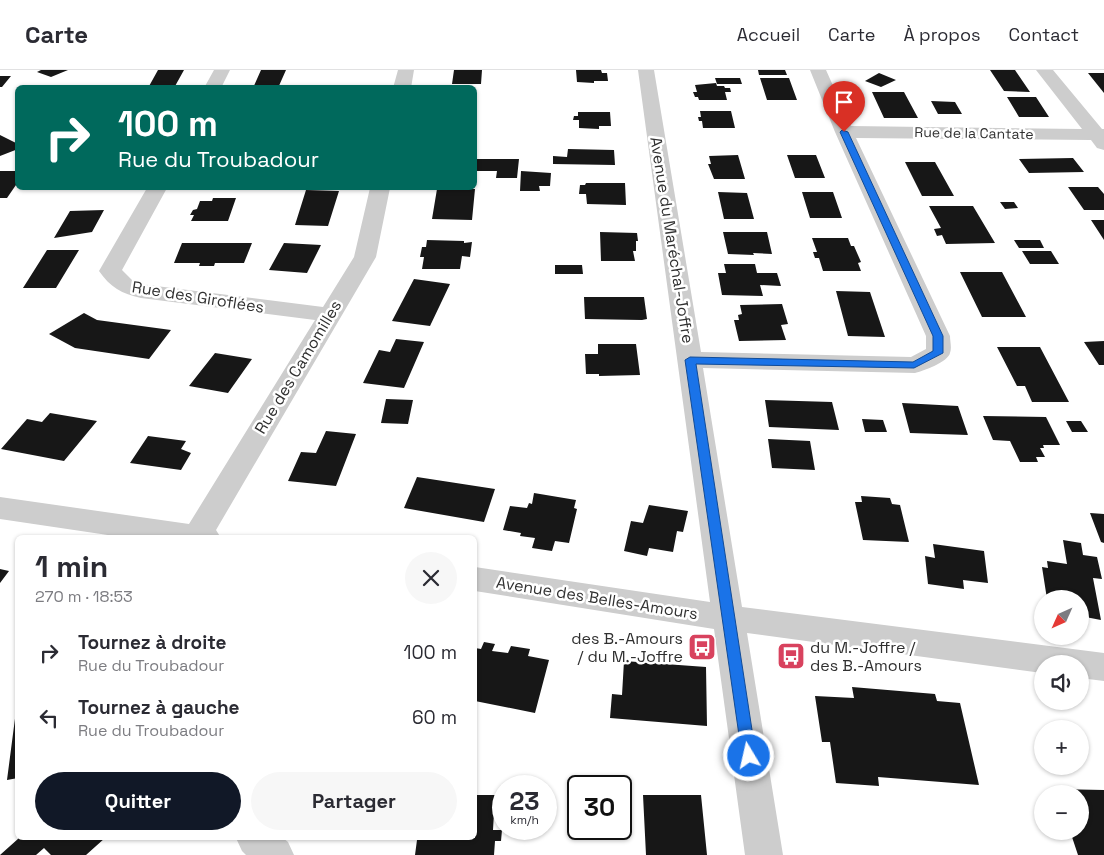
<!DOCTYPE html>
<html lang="fr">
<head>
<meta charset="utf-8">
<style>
	:root { --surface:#fff; --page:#f7f7f7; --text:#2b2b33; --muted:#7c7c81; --line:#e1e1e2; --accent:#111827 }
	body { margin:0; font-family:"Space Grotesk",sans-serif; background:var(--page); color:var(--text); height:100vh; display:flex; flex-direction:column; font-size:19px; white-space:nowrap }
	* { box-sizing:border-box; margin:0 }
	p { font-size:16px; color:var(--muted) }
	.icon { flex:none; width:28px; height:28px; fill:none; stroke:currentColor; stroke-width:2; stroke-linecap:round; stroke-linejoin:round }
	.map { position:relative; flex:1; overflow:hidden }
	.panel { position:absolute; left:15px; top:465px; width:462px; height:305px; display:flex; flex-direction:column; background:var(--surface); border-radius:8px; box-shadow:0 1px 4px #0004 }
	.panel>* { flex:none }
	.hud { position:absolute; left:15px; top:15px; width:462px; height:105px; border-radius:8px; box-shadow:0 1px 4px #0004; background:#00695c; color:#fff; overflow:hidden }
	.needle { width:32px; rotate:225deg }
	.tools { position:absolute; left:1034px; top:520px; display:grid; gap:10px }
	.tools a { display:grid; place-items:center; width:55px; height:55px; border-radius:50%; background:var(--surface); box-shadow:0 1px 4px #0004; font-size:25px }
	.speed { position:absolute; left:492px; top:705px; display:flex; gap:10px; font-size:25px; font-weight:700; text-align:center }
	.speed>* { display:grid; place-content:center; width:65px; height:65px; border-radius:50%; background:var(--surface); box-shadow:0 1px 4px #0004; line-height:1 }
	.speed small { font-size:12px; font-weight:400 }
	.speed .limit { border:2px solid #111; border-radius:8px; background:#fff; color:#111 }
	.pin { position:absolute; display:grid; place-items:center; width:42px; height:42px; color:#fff; margin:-51px -21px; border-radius:50% 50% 50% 0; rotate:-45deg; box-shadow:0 0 5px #0007 }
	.pin .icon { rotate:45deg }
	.me { position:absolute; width:55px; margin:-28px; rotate:351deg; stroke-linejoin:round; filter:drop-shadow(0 0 4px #0008) }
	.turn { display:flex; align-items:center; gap:18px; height:105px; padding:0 20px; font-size:22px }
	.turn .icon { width:65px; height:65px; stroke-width:2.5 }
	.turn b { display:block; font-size:35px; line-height:42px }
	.round { display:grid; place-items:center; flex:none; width:52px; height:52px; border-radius:26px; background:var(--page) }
	.summary { display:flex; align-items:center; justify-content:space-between; height:85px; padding:0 20px }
	h1 { font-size:30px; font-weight:700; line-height:38px }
	.button { display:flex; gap:10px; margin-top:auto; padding:10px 20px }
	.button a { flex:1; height:58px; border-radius:30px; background:var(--accent); color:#fff; font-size:20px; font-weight:700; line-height:58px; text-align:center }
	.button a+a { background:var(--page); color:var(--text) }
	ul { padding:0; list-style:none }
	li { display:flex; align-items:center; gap:15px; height:65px; padding:0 20px }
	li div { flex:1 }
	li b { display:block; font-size:19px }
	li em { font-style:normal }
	header { display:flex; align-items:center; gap:30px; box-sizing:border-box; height:70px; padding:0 25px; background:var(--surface); border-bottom:1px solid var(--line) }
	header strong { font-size:24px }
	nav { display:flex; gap:28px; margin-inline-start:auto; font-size:18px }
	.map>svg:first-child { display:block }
	.building { fill:#171717 }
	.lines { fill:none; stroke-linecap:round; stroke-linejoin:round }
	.minor { fill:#cdcdcd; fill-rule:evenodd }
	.route { fill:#1a73e8; stroke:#114b97 }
	.labels { text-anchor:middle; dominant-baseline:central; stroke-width:5; stroke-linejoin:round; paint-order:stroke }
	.far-street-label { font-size:14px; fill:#303030; stroke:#fff }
	.street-label { font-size:16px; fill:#303030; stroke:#fff }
	.poi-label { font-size:16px; fill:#303030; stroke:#fff; text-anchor:end }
</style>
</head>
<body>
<header>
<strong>Carte</strong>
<nav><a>Accueil</a><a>Carte</a><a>À propos</a><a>Contact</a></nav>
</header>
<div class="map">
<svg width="1104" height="785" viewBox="0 0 1104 785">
	<rect width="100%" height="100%" fill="#fff"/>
	<!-- building -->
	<path class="building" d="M41,0H68L51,7L37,2Z
		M158,0H184L174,18H148Z
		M261,0H286L278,18H253Z
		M454,0H482L481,14H452Z
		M576,0H601L602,3H607L608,11H594V13L577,12Z
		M758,0H785L787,5H759Z
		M990,0H1015L1030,22L1004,21Z
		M879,3L896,10L881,17L865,11Z
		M1088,3H1104V23Z
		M0,6H11L2,17H0Z
		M715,8H740L742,14H717Z
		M760,8H789L797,30H767Z
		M716,13L717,16H724L725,18H730L731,22H725L727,30H699L698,27H695L693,22H697L695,15Z
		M872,22H904L918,48H884Z
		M1007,27H1036L1049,47H1019Z
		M931,31L955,32L962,44H938Z
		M700,41H731L735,58H703L702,51H699L698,47H701Z
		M578,42H610L611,56H599V59L579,58V50H573L574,46H578Z
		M0,65L18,74V79L0,86Z
		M568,79L614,80L615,95L553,94V86L567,87Z
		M738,85L745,109H714L708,94H711L709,86Z
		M787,85H816L825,108H795Z
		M1073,88L1084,102L1029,103L1019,89Z
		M475,89H519L517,108H496L497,101H475Z
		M905,92H935L954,126H922Z
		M0,101H18V112L7,128H0Z
		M521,101L551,103L550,116H539L540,121H520Z
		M586,113H625L626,135L587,134L586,124H579L580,115H585Z
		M1068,117H1098L1104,124V140H1084Z
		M437,119H475L472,150L432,149Z
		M306,120L339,121L328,156L295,155Z
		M718,122L747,123L754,149H724Z
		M802,122H833L842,148H810Z
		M213,128H236L228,151H191L194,145H190L193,140L197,139L200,131H212Z
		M1000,132H1014L1018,138L1005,139Z
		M929,136H973L995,173L946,174L942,165L937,166L934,159L941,158Z
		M104,140L92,162L54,168L70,141Z
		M1091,150H1104V170Z
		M600,162L637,163L638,171H636V181H633L635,191H601Z
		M723,162H767L772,184L753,183L754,185L728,184Z
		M812,168H848L851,176H854L861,192L858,193L861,201H823L819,188H815L813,182H817Z
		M427,170L464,171V173L472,172L470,187L462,186L460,199H422L424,187H420L422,177H426Z
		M1014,170H1040L1044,178H1019Z
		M182,173H252L244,193H215L214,196H199L200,193H174Z
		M284,173L321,175L307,203L269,200Z
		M47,180H79L56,218H23Z
		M1022,181H1051L1059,194H1030Z
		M724,194H755L757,203H777L781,216L760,215L763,226L722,225L718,203H726Z
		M555,195H582L583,204H555Z
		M960,202H1002L1026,247H982Z
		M414,209L450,214L430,256L392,251Z
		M836,221L870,222L885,267L848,266Z
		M584,227H644L647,249L642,250L585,249Z
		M782,234L788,254L781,255L786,270L739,271L734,250H739L738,245L742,244L740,235Z
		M84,243L97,250L171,260L149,289L75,278L49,264Z
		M396,269L424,272L404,318L363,313L379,280L390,282Z
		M1104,271V295H1099L1084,272Z
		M598,274H636L640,305L599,306V304H586L585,284H598Z
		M997,277H1040L1069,332H1032L1025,316H1017Z
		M215,283L252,289L228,323L189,316Z
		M386,329L413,330L408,354L381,353Z
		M765,330L832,332L839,360L769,357Z
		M902,333L958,336L968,365L910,363Z
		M50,343L97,351L64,391L1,379L27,349L42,352Z
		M983,346L1046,347L1060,375H1043L1044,378H1040L1045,387H1036L1038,392H1020L1010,371L993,370Z
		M862,349L883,350L887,362H865Z
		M1066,351H1081L1088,362H1072Z
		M326,361L356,364L336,416L288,411L301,382L316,383Z
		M148,366L186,371L181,379L191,383L181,400L130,393Z
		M768,369L810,371L815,400L772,398Z
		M417,407L495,419L484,452L404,438Z
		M534,423L576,430L574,438L577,439L569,473L555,471L552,481L532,478L535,468L520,466L521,463L503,460L510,436L527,438L529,433L532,434Z
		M861,426L890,428L892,434L900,435L909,472L863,470L855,432H862Z
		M649,435L688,441L683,462L677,461L673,482L649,478L647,486L624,481L631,451L643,453Z
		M1090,443L1104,444V473L1101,472Z
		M1063,470L1081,473L1083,485L1097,487L1102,509L1093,508L1101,550L1080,546V529H1047L1042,497L1048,498L1047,491L1067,494Z
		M933,474L984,481L988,513L963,510L964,519L928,514L925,486L935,488Z
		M0,499L9,501L0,513Z
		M484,572L495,574L492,581L508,583L511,576L530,579L528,586L549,590L535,643L475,631V578L481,579Z
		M624,591L706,597L707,656L610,648L612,624L622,625Z
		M852,617L935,624L937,631L960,633L979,715L878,707L879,716L836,713L830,672H822L815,626L854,628Z
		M16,641L18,708L7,710Z
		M1054,719L1104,720V785H1078L1070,761H1080V724H1056Z
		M475,725H495L493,760H502L501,771H495L494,785H415L417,770L426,768H475Z
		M643,725H701L707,785H646Z
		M19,768H105L86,785H51L44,778L36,785H0Z"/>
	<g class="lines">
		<!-- minor -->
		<path class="minor" d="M214,0H230L221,18H204Z
			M398,0H414L411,18H393Z
			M638,0H654L701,282L911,287L926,279V266L835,62L810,0H826L851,56L1082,59L1036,0H1053L1102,59H1104V80L1097,78L1091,70L856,68L950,266C950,271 952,278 950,283C948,292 923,301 915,303L703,298L742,537L1104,583V611L1080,608V594H1042V603L747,563L783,785H745L714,559L475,521V497L710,532Z
			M147,118H167L122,200L133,211L148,215L323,237L354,187L370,118H390L376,187L216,460L221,468H128L0,449V427L189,454L315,250L141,228C122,224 110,217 99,201Z
			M236,768H283L288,772L294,785H246L242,781Z"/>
	</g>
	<!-- route -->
	<path class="route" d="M842,60L848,62L943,266V283L914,298L696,294L756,686L754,691L749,693L744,691L742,686L685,290L690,287L913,292L933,281V266L840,62Z"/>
	<!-- icons -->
	<defs>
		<symbol id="bus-square" viewBox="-11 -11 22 22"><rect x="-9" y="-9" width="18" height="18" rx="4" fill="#d8425e" stroke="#fff"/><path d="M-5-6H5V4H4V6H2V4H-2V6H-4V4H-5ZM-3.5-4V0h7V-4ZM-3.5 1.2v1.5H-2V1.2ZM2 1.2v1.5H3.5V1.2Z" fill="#fff"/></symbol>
	</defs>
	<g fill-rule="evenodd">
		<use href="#bus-square" x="686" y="561" width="32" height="32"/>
		<use href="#bus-square" x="775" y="570" width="32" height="32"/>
	</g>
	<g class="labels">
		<!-- far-street labels -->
		<g class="far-street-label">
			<text transform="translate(974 63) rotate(1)">Rue de la Cantate</text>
		</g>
		<!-- street labels -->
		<g class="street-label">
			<text transform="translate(672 170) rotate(81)">Avenue du Maréchal-Joffre</text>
			<text transform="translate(198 227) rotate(9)">Rue des Giroflées</text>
			<text transform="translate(298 297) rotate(-59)">Rue des Camomilles</text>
			<text transform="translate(597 528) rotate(9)">Avenue des Belles-Amours</text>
		</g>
		<!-- poi labels -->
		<g class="poi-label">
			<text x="683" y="568">des B.-Amours<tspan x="683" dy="18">/ du M.-Joffre</tspan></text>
			<text x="810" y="577" text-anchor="start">du M.-Joffre /<tspan x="810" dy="18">des B.-Amours</tspan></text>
		</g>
	</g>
</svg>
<div class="tools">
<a><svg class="needle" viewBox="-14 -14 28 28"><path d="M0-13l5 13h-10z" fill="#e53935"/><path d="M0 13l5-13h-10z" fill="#7c7c81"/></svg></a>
<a><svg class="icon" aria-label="sound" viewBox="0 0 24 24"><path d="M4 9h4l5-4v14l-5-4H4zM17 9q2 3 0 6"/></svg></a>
<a>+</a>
<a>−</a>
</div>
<div class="speed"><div>23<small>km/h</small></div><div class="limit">30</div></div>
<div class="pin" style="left:844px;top:62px;background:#d93025"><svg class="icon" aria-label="arrive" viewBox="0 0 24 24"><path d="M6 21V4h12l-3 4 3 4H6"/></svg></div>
<svg class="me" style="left:749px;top:686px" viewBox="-20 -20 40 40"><circle r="17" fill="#1a73e8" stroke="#fff" stroke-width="3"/><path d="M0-11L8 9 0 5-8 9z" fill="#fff"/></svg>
<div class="hud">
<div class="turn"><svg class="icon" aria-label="right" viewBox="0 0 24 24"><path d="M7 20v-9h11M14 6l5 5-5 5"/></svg><div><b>100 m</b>Rue du Troubadour</div></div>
</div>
<section class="panel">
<div class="summary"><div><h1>1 min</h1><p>270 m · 18:53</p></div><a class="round"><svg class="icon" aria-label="close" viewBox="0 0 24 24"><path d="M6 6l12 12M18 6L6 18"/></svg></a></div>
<ul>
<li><svg class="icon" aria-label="right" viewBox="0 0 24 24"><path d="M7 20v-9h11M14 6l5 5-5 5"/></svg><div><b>Tournez à droite</b><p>Rue du Troubadour</p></div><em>100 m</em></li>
<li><svg class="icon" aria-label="left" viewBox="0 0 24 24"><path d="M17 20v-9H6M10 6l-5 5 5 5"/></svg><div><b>Tournez à gauche</b><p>Rue du Troubadour</p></div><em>60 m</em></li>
</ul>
<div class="button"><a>Quitter</a><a>Partager</a></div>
</section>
</div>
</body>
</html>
